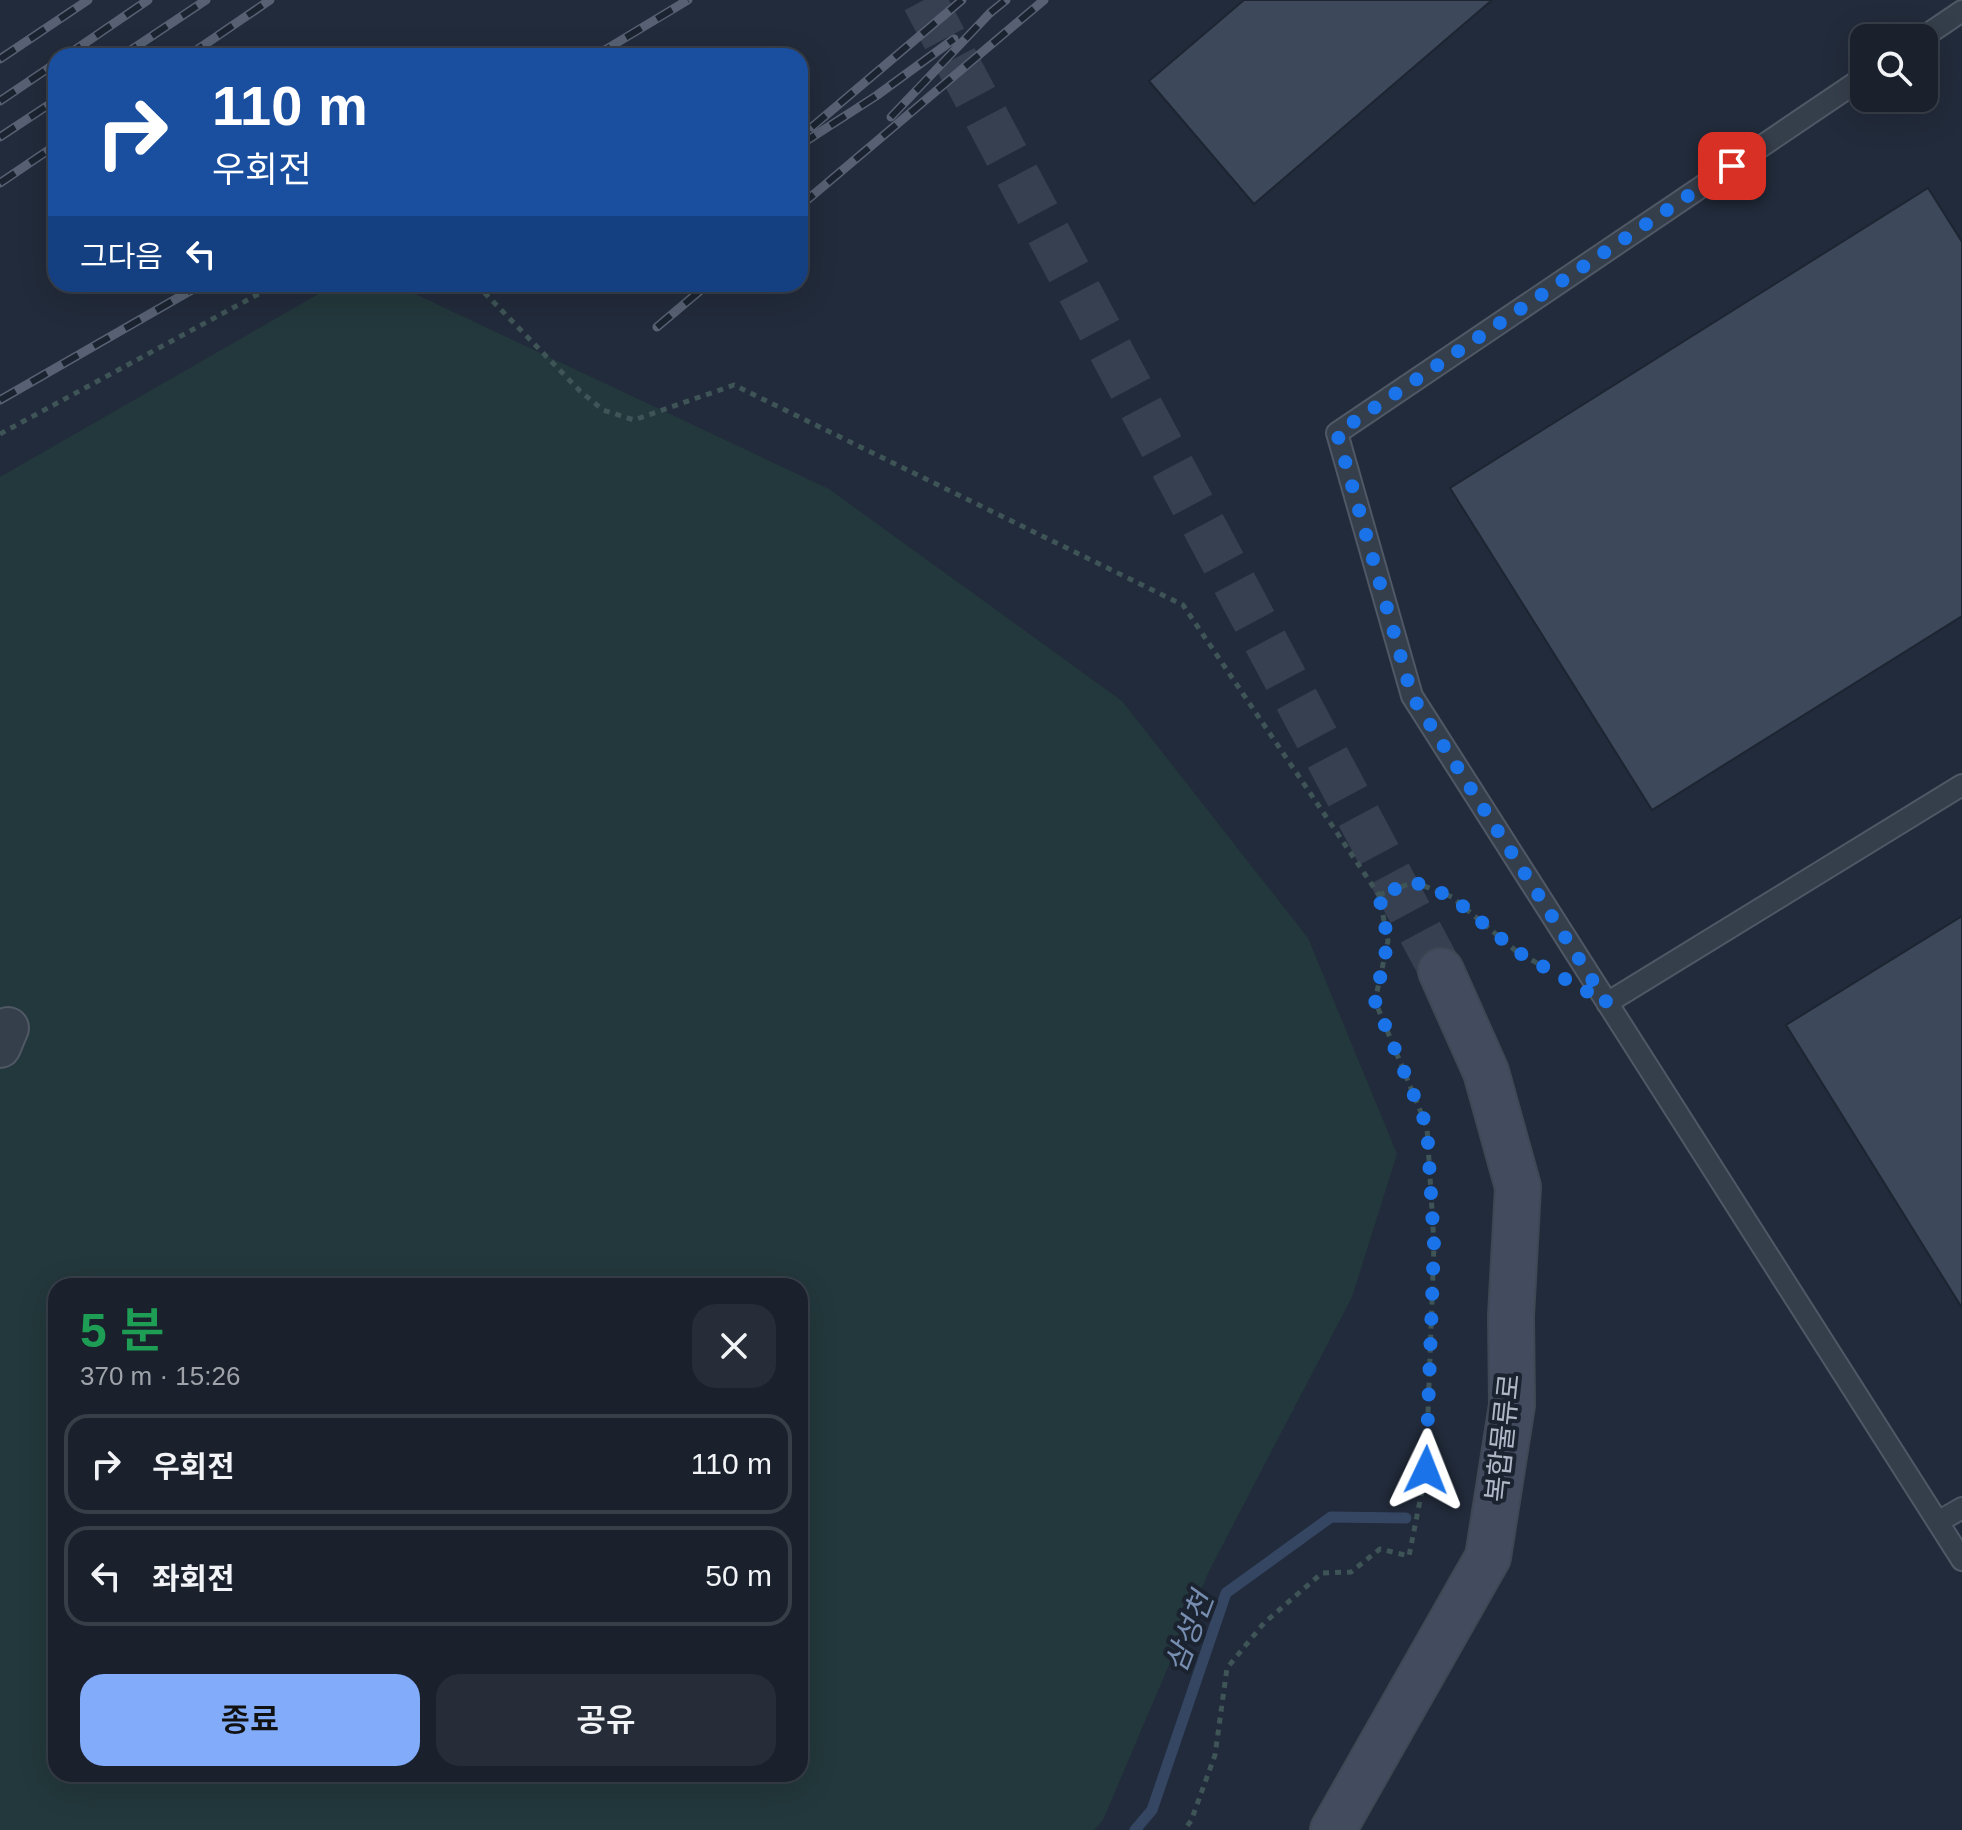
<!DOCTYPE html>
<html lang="ko">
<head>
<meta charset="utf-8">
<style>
	:root { --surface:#1a202c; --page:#272d38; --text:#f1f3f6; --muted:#9fa3a9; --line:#383e48; --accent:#82acfa }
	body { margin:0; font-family:Arial,"Noto Sans KR",sans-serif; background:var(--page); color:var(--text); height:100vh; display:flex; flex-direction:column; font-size:30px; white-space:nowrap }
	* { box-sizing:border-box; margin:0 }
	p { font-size:26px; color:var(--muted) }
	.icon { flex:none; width:44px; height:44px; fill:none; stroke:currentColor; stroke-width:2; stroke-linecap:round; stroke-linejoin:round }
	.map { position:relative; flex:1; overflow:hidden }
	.sheet { position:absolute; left:48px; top:1278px; width:760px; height:504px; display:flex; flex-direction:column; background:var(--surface); border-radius:24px; box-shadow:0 8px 32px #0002,0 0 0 2px var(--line) }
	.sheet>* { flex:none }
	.banner { position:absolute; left:48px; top:48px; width:760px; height:244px; border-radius:24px; box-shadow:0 8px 32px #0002,0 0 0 2px var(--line); background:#1a4fa0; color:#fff; overflow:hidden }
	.controls { position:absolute; left:1850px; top:24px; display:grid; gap:16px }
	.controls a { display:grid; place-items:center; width:88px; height:88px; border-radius:16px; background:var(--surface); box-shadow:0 8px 32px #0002,0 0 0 2px var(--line); font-size:40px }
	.pin { position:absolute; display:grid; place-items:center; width:68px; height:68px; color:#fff; margin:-34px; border-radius:16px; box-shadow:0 4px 12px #0006 }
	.me { position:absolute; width:88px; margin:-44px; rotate:2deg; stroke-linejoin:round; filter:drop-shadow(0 0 6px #0008) }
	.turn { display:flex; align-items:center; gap:28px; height:168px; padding:0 32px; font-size:36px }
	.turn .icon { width:104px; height:104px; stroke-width:2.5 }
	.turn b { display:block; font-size:56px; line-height:68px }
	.then { display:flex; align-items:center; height:76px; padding:0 32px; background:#0003; gap:16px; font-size:30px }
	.round { display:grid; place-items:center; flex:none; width:84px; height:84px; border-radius:24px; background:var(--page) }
	.headline { display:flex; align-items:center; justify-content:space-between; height:136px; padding:0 32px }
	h1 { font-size:48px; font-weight:600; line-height:60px; color:#1e9e55 }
	.button { display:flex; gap:16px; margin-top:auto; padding:16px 32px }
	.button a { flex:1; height:92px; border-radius:24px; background:var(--accent); color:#111; font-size:32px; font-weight:600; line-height:92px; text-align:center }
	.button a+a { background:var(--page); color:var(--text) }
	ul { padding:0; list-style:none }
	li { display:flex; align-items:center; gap:24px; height:100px; margin:0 16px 12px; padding:0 16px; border:4px solid var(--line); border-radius:24px }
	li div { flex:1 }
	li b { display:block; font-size:30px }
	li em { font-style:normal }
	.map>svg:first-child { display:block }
	.green { fill:#23383c; fill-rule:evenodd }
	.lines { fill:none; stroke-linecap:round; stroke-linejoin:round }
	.stream { stroke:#354663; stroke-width:11 }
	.building { fill:#3d495b; stroke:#1d2532; stroke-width:2 }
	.secondary-tunnel { stroke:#374050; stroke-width:44; stroke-dasharray:44 22; stroke-linecap:butt }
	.lane-casing { stroke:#505866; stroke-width:24 }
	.street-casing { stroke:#505866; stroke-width:44 }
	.secondary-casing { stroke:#3f4754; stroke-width:48 }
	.path { stroke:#3e5456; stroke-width:5; stroke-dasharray:6 6; stroke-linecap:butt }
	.lane { stroke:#353e4b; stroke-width:20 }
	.street { stroke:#353e4b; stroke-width:40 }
	.secondary { stroke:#434c5f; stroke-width:44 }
	.rail-casing { stroke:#576173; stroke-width:9 }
	.rail { stroke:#1b2330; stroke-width:6; stroke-dasharray:18; stroke-linecap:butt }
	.route { stroke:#1a73e8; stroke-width:14; stroke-dasharray:0 25.2 }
	.labels { text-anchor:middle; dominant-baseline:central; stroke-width:8; stroke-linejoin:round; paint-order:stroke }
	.street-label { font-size:28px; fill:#b0b8c7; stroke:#1b2330 }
	.water-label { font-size:30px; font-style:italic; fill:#778eb0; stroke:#1b2330 }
</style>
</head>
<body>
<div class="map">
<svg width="1962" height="1830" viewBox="0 0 1962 1830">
	<rect width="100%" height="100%" fill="#222b3b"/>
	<!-- green -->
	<path class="green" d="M336,284H394L829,489L1122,701L1308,938L1397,1154L1352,1297L1209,1571L1103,1820L1094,1830H0V477ZM56,1286H800V1774H56Z"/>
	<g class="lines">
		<!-- stream -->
		<path class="stream" d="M1135,1830L1152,1810L1226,1593L1331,1517L1406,1518"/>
	</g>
	<!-- building -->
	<path class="building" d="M1244,0H1492L1254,204L1149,81Z
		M1928,188L1962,242V616L1652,810L1450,488Z
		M1962,916V1308L1786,1025Z"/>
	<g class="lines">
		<!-- secondary-tunnel -->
		<path class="secondary-tunnel" d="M924,0L1441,971"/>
		<defs>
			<path id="lane" d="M1922,38L1962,11
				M1864,77L1337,433L1412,696L1962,1560
				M1607,1003L1962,785
				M1938,1522L1962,1508"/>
			<path id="street" d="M0,1047L8,1028"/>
			<path id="secondary" d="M1333,1830L1488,1557L1512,1405L1511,1316L1518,1187L1486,1072L1441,971"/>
		</defs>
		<!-- lane casing -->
		<use href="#lane" class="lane-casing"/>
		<!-- street casing -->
		<use href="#street" class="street-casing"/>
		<!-- secondary casing -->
		<use href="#secondary" class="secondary-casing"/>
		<!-- path -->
		<path class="path" d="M476,284L580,391L603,410L634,420L734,385L1183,605L1379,895L1388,941L1375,1001L1427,1127L1434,1244L1426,1470L1409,1556L1380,1549L1351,1572L1322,1573L1264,1623L1227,1668L1215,1755L1191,1821L1184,1830
			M0,434L277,284
			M1379,895L1414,882L1452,897L1516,951L1551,971"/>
		<!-- lane -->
		<use href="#lane" class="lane"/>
		<!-- street -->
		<use href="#street" class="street"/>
		<!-- secondary -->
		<use href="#secondary" class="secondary"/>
		<defs>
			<path id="rail" d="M66,56L148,0
				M122,56L206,0
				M188,56L270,0
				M595,56L688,0
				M0,59L88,0
				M0,101L56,63
				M891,117L990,13L1006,0
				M812,127L962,0
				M0,137L56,100
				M800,145L876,96L954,39
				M0,183L56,145
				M800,206L1044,0
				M657,327L708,284
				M0,400L202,284"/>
		</defs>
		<!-- rail casing -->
		<use href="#rail" class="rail-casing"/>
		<!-- rail -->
		<use href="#rail" class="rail"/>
	</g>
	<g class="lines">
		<!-- route -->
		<path class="route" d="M1426,1470L1434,1244L1427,1127L1375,1001L1388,941L1379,895L1414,882L1452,897L1516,951L1607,1003L1412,696L1337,433L1732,166"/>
	</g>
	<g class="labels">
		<!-- street labels -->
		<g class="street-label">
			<text transform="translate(1503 1438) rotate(-84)">복합물류로</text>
		</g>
		<!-- water labels -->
		<g class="water-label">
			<text transform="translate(1189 1632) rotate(-69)">삼성천</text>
		</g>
	</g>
</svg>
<div class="controls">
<a><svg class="icon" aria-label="search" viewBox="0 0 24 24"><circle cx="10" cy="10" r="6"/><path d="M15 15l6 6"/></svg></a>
</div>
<div class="pin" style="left:1732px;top:166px;background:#d93025"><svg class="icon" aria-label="arrive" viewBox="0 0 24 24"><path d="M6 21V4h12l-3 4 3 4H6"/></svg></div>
<svg class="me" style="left:1426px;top:1470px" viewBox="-20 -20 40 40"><path d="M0-17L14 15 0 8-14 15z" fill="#1a73e8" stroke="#fff" stroke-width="4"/></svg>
<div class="banner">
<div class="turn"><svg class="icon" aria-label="right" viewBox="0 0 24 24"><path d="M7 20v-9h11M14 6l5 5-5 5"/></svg><div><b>110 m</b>우회전</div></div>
<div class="then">그다음<svg class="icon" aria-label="left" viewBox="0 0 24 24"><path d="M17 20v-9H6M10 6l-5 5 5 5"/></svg></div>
</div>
<section class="sheet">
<div class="headline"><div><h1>5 분</h1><p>370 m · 15:26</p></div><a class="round"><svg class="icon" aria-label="close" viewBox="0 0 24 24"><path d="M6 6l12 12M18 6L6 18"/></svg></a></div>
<ul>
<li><svg class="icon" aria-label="right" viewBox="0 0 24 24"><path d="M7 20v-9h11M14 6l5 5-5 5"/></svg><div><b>우회전</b></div><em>110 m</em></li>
<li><svg class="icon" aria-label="left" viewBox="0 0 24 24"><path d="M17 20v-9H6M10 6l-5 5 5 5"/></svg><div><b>좌회전</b></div><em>50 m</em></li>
</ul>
<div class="button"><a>종료</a><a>공유</a></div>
</section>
</div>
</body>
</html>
